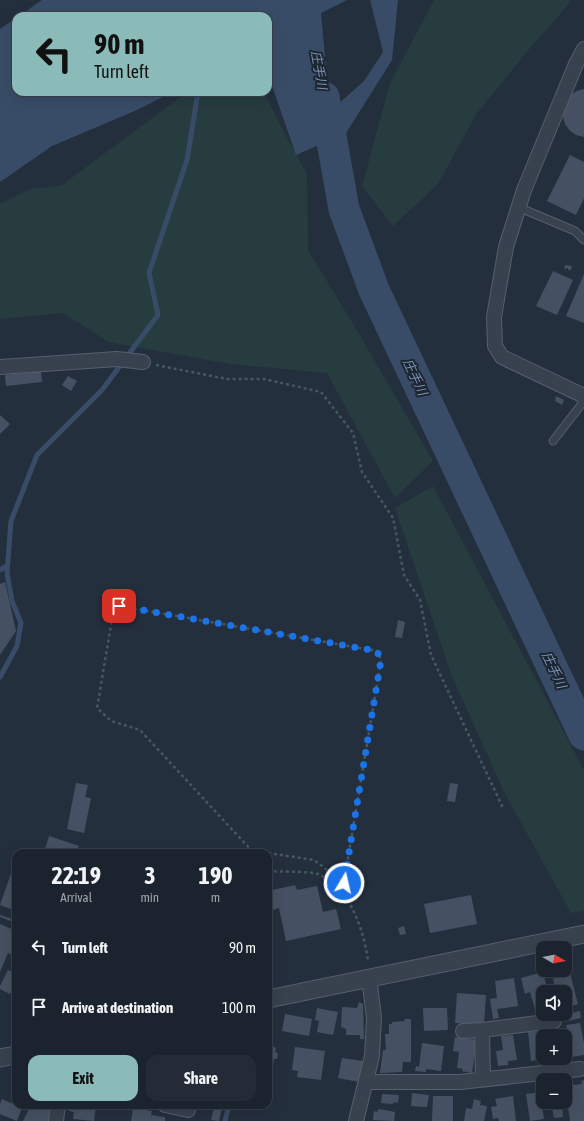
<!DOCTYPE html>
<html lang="en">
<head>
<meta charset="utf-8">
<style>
	:root { --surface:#1b232e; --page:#242b36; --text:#f1f3f6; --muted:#a0a4aa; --line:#39404a; --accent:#8bbbb9 }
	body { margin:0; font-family:"Asap Condensed","Noto Sans JP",sans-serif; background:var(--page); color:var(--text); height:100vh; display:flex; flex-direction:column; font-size:15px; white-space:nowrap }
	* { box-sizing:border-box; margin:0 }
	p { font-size:13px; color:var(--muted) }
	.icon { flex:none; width:22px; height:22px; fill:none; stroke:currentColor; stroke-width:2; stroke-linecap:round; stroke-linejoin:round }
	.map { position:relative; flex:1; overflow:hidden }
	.details { position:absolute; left:12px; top:849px; width:260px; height:260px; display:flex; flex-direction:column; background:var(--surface); border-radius:12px; box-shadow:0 4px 16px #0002,0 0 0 1px var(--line) }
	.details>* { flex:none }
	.hud { position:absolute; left:12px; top:12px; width:260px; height:84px; border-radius:12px; box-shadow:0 4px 16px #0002,0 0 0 1px var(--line); background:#8bbbb9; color:#111; overflow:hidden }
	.needle { width:26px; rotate:100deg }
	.fabs { position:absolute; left:536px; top:941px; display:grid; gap:8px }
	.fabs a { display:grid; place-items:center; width:36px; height:36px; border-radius:8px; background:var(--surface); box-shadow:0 4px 16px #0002,0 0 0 1px var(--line); font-size:20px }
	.pin { position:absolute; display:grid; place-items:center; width:34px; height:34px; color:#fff; margin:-17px; border-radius:8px; box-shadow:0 2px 6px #0006 }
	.me { position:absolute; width:44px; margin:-22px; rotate:9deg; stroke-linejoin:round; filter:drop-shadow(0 0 3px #0008) }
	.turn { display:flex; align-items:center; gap:14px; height:84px; padding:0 16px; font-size:18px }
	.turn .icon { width:52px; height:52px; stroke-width:2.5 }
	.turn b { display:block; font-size:28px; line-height:34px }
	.eta { display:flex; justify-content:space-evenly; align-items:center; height:68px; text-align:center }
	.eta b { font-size:24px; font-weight:700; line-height:28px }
	.button { display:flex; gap:8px; margin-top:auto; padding:8px 16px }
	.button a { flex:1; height:46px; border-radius:12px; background:var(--accent); color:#111; font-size:16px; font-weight:700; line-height:46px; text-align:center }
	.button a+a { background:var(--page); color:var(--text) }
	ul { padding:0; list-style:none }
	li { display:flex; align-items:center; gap:12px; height:60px; padding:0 16px }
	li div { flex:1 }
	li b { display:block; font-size:15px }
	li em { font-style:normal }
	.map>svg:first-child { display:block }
	.green { fill:#263c3f }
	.water { fill:#394c67 }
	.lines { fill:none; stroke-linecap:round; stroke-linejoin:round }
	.stream { stroke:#394c67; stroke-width:5 }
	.river { stroke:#394c67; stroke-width:31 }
	.building { fill:#455162 }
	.service-casing { stroke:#565f6c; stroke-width:9 }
	.minor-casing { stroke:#565f6c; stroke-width:16 }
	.tertiary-casing { stroke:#565f6c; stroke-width:19 }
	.path { stroke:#44595c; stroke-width:2.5; stroke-dasharray:3 3; stroke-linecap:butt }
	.service { stroke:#38414e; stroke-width:7 }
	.minor { stroke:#38414e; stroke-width:14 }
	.tertiary { stroke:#38414e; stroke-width:17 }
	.route { stroke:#1a73e8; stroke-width:7; stroke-dasharray:0 12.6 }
	.labels { text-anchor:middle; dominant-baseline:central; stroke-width:4; stroke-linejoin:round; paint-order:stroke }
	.water-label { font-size:13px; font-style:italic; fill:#7c92b1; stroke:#1d2633 }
</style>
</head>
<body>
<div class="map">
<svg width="584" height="1121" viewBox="0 0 584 1121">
	<rect width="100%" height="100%" fill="#242f3e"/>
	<!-- green -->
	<path class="green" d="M434,0H570L568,5L531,47L477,113L438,184L393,226L362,186L390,83Z
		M194,92H264L278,121L307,174L308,250L358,332L433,461L395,498L327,373L230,364L109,342L63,313L0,319V204L30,189L62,185L182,96Z
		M433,486L584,770V911L571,913L504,792L451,674L395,508Z"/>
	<!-- water -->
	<path class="water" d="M42,0H347L321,13L327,80L335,107L364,81L383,52L370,0H398L392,60L346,133L296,155L268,74V16H19Z
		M16,18V92H173L137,110L52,146L0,182V29Z"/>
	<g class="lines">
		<!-- stream -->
		<path class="stream" d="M0,570L7,566
			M0,677L17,646L21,623L12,601L7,573L11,521L37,455L102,390L158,315L149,273L187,160L198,92
			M225,1121L229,1105"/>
		<!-- river -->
		<path class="river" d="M324,97L344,209L374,290L584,735"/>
	</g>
	<!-- building -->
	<path class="building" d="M584,89V137L576,135L570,131L565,124L563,117V109L570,95L577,91Z
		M570,155L584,162V198L576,215L547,201Z
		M565,265L572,266L571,270H568V268L564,269Z
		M553,271L573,280L557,315L536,306Z
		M584,274V323L566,316Z
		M41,371L42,382L6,386L5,375Z
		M68,376L77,381L71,391L62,385Z
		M556,396L564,400L562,405L555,401Z
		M0,415L10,424L0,434Z
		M5,582L16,631L0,655V584Z
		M398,620L405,622L402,638L395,637Z
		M76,783L88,785L85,797L91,798L84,833L67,829Z
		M450,783L458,784L455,802L447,801Z
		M49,836L79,846L77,853H44Z
		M14,865L16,866V911L0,905Z
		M295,885L297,890L317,886L323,912L336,909L341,929L286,941L279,908L270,911L268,901V891Z
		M471,895L477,924L430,933L424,904Z
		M0,915L16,920V923L0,917Z
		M0,924L16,931V955L15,956L8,953L0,972Z
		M404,926L406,934L400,935L398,928Z
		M565,965H568L578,1004L565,1008V992H552L551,989L555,988L553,979L556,978L554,970H565Z
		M8,970L16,974V982L10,994L0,989V986Z
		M543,972L548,992H543V1011L536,1013L530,992L525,994L521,978Z
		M514,978L518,1006L497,1009L499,1018L493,1019L490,999L497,998L495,981Z
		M457,993L486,995L484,1025L455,1023Z
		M359,1002L363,1004L364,1039H360V1035H346V1029L341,1027L342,1007L357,1008Z
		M317,1008L338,1012L333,1035L317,1032L319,1021L315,1020Z
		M423,1008H447L448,1030L424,1031Z
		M580,1011L581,1018L568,1021L567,1014Z
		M285,1014L312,1019L309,1036L282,1031Z
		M405,1019H411V1062H403L402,1072L380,1073L383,1050H386L385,1034H389V1024H392V1022L404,1021Z
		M580,1023L584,1043V1055L572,1057V1052L565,1054V1037H569L566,1025Z
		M549,1030L550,1036H543V1058L546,1059L531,1061L528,1032Z
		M513,1035L517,1060L508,1061V1065L498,1066L496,1051L503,1050L501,1036Z
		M455,1037L477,1040L472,1073L462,1071L463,1069L457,1068L459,1052L453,1051Z
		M422,1043L444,1046L441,1071L426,1069V1072L415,1071L416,1066L419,1067Z
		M268,1044L276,1048L275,1052L278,1053L277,1059H274L271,1075L268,1074Z
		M295,1047L325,1051L321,1080L297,1077L298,1071L292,1070Z
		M342,1058L363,1061L359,1082L338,1078Z
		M584,1080V1121H570L565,1086L582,1084L581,1081Z
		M540,1092L544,1119L530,1121L526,1094Z
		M412,1093L429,1095L427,1107L411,1106Z
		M382,1094L399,1095L398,1103L395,1102L392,1104L381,1103Z
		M433,1096H453V1121H432Z
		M513,1096L516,1121H499L498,1118L493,1119L491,1107L497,1106L495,1099Z
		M2,1099L22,1108L17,1121L0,1114V1104Z
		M474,1099L481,1101L480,1105L487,1106L484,1121H464L466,1108L472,1109Z
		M551,1102H555L556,1103H562L563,1117L554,1118Z
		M31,1105H52L49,1121H23Z
		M70,1105H96L94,1121L73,1119L74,1112L69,1111Z
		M214,1107L222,1108L219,1121L211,1120Z
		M133,1108L152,1111L151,1115L165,1117V1121H131Z
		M379,1109L395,1112L394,1121L373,1120L374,1111L377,1112Z"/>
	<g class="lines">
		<defs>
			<path id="service" d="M518,207L575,231L584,240
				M553,441L584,401"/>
			<path id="minor" d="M584,49L576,64L524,190L506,247L494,317L495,346L502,357L584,396
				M0,367L117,359L143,362
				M482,1030L483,1079
				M463,1031L482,1030L554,1021
				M366,1082H460L580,1069
				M165,1105L188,1110L189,1105
				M56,1121L58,1105
				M356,1121L372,1056L374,1018L369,977"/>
			<path id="tertiary" d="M268,999L584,934
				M0,1058L16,1055"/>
		</defs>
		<!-- service casing -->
		<use href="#service" class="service-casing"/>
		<!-- minor casing -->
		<use href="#minor" class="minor-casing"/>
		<!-- tertiary casing -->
		<use href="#tertiary" class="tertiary-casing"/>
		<!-- path -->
		<path class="path" d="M156,365L227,379H264L321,392L353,433L362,472L393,518L404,575L420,600L431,655L503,808
			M265,853L252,851L140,730L111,721L97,708L113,613L119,606L377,651L381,660L342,894
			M268,853L314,860L344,883
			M268,871C278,872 310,871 318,874C349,886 364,930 368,961"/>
		<!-- service -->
		<use href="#service" class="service"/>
		<!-- minor -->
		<use href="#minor" class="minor"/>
		<!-- tertiary -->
		<use href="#tertiary" class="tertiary"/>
	</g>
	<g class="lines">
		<!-- route -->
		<path class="route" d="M119,606L377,651L381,660L344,883"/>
	</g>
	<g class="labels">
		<!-- water labels -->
		<g class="water-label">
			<text transform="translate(319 70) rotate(80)">庄手川</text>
			<text transform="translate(415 377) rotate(65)">庄手川</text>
			<text transform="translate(554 670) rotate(65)">庄手川</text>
		</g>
	</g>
</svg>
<div class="fabs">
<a><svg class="needle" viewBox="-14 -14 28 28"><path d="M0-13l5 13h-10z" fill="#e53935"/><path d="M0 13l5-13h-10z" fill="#a0a4aa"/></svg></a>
<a><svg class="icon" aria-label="sound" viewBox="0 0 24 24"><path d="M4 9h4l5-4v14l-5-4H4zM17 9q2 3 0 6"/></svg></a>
<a>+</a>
<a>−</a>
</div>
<div class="pin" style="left:119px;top:606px;background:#d93025"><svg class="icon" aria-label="arrive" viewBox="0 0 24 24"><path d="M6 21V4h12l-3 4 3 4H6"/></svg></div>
<svg class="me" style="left:344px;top:883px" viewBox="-20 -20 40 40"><circle r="17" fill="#1a73e8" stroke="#fff" stroke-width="3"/><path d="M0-11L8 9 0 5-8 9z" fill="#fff"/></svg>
<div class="hud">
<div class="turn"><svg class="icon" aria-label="left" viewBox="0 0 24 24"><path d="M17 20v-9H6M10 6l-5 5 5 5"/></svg><div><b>90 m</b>Turn left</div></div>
</div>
<section class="details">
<div class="eta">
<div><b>22:19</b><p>Arrival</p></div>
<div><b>3</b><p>min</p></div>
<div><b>190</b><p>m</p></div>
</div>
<ul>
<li><svg class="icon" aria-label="left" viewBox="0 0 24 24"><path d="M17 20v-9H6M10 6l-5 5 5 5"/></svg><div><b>Turn left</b></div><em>90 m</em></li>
<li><svg class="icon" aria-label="arrive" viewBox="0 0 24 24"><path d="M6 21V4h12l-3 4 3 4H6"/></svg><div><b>Arrive at destination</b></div><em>100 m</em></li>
</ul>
<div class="button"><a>Exit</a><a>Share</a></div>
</section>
</div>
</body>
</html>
